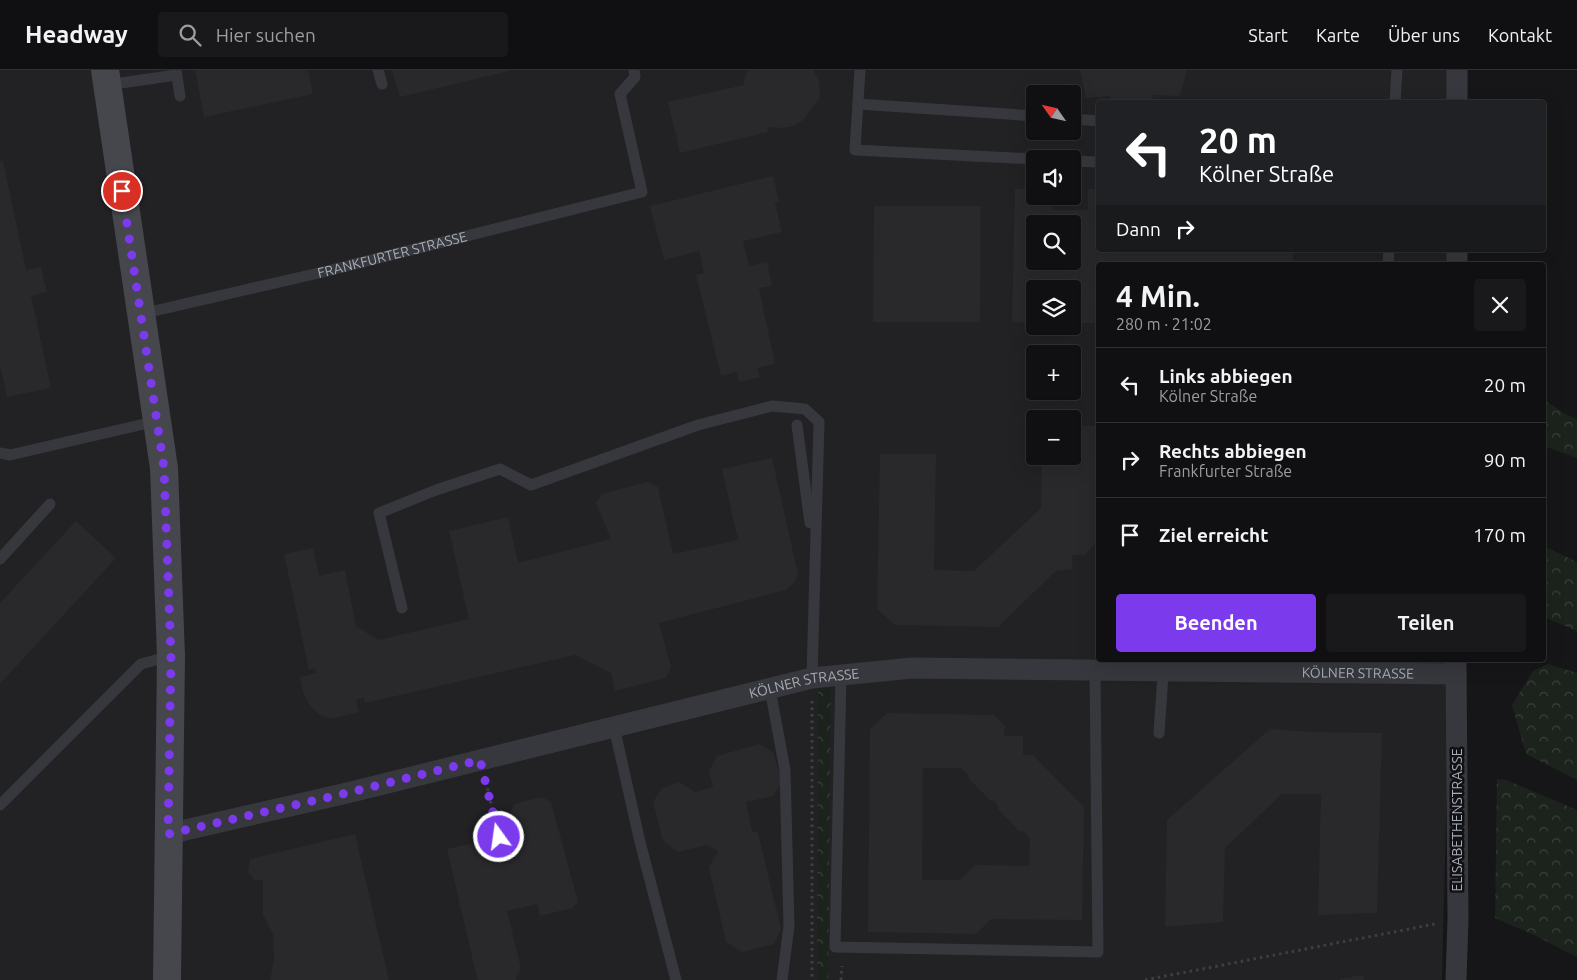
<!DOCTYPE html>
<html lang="de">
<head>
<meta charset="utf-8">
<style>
	:root { --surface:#101012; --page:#19191b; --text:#f1f3f6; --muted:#9c9d9f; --line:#303032; --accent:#7c3aed }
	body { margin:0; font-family:Ubuntu,sans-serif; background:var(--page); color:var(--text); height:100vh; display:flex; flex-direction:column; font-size:19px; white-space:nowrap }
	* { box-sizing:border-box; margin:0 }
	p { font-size:16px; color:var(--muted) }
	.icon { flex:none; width:28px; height:28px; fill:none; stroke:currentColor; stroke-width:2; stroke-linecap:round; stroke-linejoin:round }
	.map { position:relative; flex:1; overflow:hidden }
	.drawer { position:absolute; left:1096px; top:192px; width:450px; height:400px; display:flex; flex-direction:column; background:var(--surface); border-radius:5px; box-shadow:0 5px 20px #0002,0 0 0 1px var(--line) }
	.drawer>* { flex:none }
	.guide { position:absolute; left:1096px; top:30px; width:450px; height:152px; border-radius:5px; box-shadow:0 5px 20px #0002,0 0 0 1px var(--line); background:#202124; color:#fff; overflow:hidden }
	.needle { width:32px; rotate:304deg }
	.tools { position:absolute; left:1026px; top:15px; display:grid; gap:10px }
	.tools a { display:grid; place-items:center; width:55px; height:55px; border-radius:5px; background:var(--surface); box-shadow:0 5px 20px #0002,0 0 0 1px var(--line); font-size:25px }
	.pin { position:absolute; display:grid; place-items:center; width:42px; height:42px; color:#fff; margin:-21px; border:2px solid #fff; border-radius:50%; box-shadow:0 1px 5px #0007 }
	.me { position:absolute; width:55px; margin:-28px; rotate:346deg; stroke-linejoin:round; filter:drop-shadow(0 0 4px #0008) }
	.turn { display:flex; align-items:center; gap:18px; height:105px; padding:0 20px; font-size:22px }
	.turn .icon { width:65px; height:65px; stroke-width:2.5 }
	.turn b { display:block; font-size:35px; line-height:42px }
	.then { display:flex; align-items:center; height:48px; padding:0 20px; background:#0003; gap:10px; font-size:19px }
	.round { display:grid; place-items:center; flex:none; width:52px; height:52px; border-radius:5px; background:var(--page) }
	.headline { display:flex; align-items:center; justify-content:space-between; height:85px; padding:0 20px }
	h1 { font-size:30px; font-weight:700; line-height:38px }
	.cta { display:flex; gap:10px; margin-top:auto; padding:10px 20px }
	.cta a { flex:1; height:58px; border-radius:5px; background:var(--accent); color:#fff; font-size:20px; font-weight:700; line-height:58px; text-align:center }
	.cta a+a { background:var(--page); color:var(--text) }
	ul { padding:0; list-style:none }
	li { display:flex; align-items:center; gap:15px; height:75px; padding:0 20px; border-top:1px solid var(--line) }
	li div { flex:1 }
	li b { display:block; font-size:19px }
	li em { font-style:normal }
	header { display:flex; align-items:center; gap:30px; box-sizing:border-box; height:70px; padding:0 25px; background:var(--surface); border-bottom:1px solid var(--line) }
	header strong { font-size:24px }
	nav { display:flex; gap:28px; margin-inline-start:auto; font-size:18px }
	.search { width:350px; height:45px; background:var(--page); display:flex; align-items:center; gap:12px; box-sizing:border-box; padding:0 18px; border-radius:5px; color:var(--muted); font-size:19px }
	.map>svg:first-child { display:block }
	.built { fill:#222225; fill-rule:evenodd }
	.forest { fill:url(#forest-crowns) }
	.building { fill:#29292c; fill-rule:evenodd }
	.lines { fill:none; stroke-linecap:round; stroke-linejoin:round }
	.path { stroke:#3d3f44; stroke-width:3; stroke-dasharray:2.5 4; stroke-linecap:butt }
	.lane { stroke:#37383d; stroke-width:11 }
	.street { stroke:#37383d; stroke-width:21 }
	.secondary { stroke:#45474d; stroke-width:28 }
	.route { stroke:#7c3aed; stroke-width:9; stroke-dasharray:0 16.2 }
	.labels { text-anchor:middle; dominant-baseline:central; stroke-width:5; stroke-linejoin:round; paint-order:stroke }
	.street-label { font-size:14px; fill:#a8adb8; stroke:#111113 }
</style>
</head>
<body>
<header>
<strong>Headway</strong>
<div class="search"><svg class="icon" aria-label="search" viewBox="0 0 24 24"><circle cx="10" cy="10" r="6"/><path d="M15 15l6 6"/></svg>Hier suchen</div>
<nav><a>Start</a><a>Karte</a><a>Über uns</a><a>Kontakt</a></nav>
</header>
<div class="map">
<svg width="1577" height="910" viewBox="0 0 1577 910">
	<defs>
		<pattern id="forest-crowns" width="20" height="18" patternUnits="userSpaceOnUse" patternTransform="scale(1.25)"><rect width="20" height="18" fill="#1c231d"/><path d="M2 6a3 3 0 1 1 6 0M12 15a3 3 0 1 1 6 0" fill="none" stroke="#3a403c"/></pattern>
	</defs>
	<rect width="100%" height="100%" fill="#161618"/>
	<!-- built -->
	<path class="built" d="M0,0H1458L1457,32H1099V180H1454V195H1099V590H1450L1442,910H0ZM1035,24H1072V61H1035ZM1035,89H1072V126H1035ZM1035,154H1072V191H1035ZM1035,219H1072V256H1035ZM1035,284H1072V321H1035ZM1035,349H1072V386H1035Z"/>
	<!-- forest -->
	<path class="forest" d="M1544,330L1567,345L1577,349V388L1544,376Z
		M1544,476L1577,492V561L1544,547Z
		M1548,594L1577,603V710L1526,684L1512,635L1533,601Z
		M831,614L828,910H817L818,615Z
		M1497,709L1506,710L1577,740V887L1534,865L1495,848Z"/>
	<!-- building -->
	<path class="building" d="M195,0H308L313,24L204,47Z
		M392,0H509V1L400,27Z
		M748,0H813L818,8L820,19L819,29L803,50L794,56L782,58L767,57L768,62L680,83L668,32L744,15V9Z
		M1080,0H1187L1180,26L1153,25L1152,32H1111L1110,26L1086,28Z
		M0,91H3L26,200L41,197L47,222L31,226L51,318L7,327L0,296Z
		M773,106L779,131L775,133L782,162L743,171L749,196L767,192L772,216L759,218L775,294L757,298L760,307L739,312L737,302L721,306L696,205L704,203L699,181L664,190L650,136Z
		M1015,119H1035V126H1054L1053,140H1088V119H1099V180H1293V195H1099V253H1072V219H1035V253L1012,252ZM1035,154H1072V191H1035Z
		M874,136H981L980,252H873Z
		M1072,356H1098L1095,474L1085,485H1072V499L1056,501L998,557L895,555L877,539L880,384H936L934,500L974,501L1041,438L1042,386H1072Z
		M772,388L798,504L795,512L786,520L659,553L671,597L666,608L615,621L611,603L575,585L365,633L364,628L356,630L359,642L330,649L319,644L310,636L303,622L300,607L316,603L315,598L309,600L284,484L313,478L319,506L345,500L356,556L378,570L469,549L449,461L508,447L518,493L611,469L596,433L602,424L647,412L658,417L673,484L738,470L722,399Z
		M76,451L116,488L0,614V533Z
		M887,643L994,645L1005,656L1004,666H1023V685H1033L1084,737L1082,850L991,849L976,864L868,862L870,659ZM923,698H961L969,705L968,708L990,730H993L998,736V739L1019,761H1023L1030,768L1029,796L975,795L960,810H922Z
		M1270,659L1311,662L1382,663L1377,843L1318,845L1321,724H1282L1225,778L1223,852L1165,857L1167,750Z
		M759,674L773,682L782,712L773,726L746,732L752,761L758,763L781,859L774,874L742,882L726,872L709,798L718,781L706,775L678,782L663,771L653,732L662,718L679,712L695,722L713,717L709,701L717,686Z
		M542,727L551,732L578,832L572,838L540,846L537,834L507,841L521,898L516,907V910H479L477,908L447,779L512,764L509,746L514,734Z
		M355,764L389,910H270L274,890L273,864L263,845V810H254L248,802L250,789Z
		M1363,905L1364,910H1340V909Z"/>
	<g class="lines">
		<!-- path -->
		<path class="path" d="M812,631V910
			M486,712L499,767
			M841,910L842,896
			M1145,910L1435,854"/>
		<!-- lane -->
		<g class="lane">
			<path d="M176,0L180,26"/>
			<path d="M378,0L382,14"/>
			<path d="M860,0L855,80L1035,89"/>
			<path d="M107,15L176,5"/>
			<path d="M1395,32L1397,0"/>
			<path d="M858,34L1035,46"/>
			<path d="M1072,49L1099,51"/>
			<path d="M1072,91L1099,92"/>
			<path d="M1388,195L1389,180"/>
			<path id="s1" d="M141,244L323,202L642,122L620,24L635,7L634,0"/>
			<path d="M797,355L810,453"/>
			<path d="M0,383L10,385L157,351"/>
			<path d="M0,489L50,434"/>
			<path d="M402,538L379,443L436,420L500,399L531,415L698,355L772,336L805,339L819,352L812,608"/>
			<path d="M841,605L835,877L1098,882L1095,600"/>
			<path d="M770,619L785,700L789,856L782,910"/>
			<path d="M614,657L640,772L676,910"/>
			<path d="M1159,663L1164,590"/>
			<path d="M0,735L141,594L171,586"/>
		</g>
		<!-- street -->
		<g class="street">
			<path d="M1457,32V0"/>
			<path d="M1457,195V180"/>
			<path id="s2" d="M168,764L347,723L812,608L912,598L1456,604"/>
			<path d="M1456,910L1458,849L1456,590"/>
		</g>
		<!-- secondary -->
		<path class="secondary" d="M105,0L164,398L171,586L167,910"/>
	</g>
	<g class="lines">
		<!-- route -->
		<path class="route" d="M122,121L164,398L171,586L168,764L347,723L480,690L499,767"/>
	</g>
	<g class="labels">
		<!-- street labels -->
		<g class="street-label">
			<text stroke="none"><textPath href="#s1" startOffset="258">FRANKFURTER STRASSE</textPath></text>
			<text stroke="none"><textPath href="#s2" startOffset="1209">KÖLNER STRASSE</textPath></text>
			<text stroke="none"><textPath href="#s2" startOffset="654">KÖLNER STRASSE</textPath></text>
			<text transform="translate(1457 750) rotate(-90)">ELISABETHENSTRASSE</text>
		</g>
	</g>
</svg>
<div class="tools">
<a><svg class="needle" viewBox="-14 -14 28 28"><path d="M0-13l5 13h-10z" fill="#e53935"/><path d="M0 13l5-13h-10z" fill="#9c9d9f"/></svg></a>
<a><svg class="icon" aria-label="sound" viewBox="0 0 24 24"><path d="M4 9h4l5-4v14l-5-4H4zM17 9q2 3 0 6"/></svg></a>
<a><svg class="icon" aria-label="search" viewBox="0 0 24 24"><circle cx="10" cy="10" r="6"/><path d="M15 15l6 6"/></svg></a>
<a><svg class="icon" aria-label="layers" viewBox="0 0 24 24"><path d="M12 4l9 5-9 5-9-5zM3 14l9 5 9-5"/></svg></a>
<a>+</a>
<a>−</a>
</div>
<div class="pin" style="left:122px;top:121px;background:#d93025"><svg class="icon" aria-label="arrive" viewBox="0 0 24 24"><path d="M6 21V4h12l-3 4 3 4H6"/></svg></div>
<svg class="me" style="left:499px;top:767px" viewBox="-20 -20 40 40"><circle r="17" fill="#7c3aed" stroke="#fff" stroke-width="3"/><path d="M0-11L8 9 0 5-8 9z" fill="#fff"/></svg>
<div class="guide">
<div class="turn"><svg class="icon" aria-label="left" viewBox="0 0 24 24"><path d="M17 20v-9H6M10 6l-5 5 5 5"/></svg><div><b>20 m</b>Kölner Straße</div></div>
<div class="then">Dann<svg class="icon" aria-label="right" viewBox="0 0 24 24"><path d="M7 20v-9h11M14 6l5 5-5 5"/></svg></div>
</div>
<section class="drawer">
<div class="headline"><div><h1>4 Min.</h1><p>280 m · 21:02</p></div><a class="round"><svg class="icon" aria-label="close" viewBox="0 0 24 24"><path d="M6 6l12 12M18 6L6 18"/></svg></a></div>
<ul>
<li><svg class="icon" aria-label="left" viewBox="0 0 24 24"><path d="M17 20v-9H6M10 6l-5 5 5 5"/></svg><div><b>Links abbiegen</b><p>Kölner Straße</p></div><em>20 m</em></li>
<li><svg class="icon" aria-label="right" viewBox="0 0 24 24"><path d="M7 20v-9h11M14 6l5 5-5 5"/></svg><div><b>Rechts abbiegen</b><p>Frankfurter Straße</p></div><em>90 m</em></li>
<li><svg class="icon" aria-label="arrive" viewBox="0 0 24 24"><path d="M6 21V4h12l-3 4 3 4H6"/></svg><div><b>Ziel erreicht</b></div><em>170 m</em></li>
</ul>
<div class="cta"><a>Beenden</a><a>Teilen</a></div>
</section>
</div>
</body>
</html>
